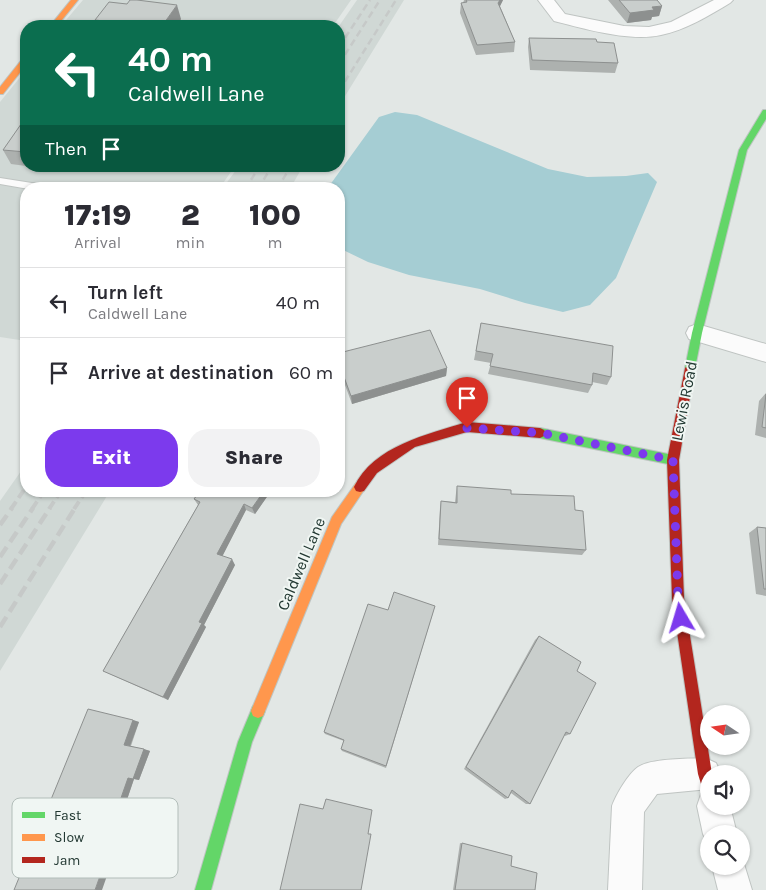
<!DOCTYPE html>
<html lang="en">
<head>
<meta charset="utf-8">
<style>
	:root { --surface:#fff; --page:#f2f2f3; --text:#2b2b33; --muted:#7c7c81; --line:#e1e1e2; --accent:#7c3aed }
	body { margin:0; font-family:Karla,sans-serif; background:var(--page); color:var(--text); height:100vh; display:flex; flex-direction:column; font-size:19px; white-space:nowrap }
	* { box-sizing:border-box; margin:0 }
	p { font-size:16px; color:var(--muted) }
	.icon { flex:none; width:28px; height:28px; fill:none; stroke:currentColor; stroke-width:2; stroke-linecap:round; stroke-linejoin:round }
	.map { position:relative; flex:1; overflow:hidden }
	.details { position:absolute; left:20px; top:182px; width:325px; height:315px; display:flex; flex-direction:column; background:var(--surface); border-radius:20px; box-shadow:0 1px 4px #0004 }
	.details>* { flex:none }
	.hud { position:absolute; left:20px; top:20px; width:325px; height:152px; border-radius:20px; box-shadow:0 1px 4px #0004; background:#0b6e4f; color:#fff; overflow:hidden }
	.needle { width:32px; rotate:283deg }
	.tools { position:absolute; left:700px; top:705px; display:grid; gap:10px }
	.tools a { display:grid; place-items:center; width:50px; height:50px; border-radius:50%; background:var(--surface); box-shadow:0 1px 4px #0004; font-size:25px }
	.pin { position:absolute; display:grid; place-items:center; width:42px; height:42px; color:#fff; margin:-51px -21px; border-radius:50% 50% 50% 0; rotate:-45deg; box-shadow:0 0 5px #0007 }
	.pin .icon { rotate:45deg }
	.me { position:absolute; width:55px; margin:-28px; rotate:353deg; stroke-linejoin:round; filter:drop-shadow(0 0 4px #0008) }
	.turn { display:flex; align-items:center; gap:18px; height:105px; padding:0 25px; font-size:22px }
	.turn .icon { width:65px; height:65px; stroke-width:2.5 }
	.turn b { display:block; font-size:35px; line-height:42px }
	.then { display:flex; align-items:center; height:48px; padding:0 25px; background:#0003; gap:10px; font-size:19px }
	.eta { display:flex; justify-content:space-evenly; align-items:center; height:85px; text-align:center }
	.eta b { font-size:30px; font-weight:800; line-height:35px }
	.cta { display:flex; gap:10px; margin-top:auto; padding:10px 25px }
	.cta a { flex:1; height:58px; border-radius:20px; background:var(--accent); color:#fff; font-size:20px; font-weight:800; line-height:58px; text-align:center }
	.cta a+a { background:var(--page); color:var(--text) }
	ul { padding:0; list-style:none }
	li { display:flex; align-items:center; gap:15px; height:70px; padding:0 25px; border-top:1px solid var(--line) }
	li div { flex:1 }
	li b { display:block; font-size:19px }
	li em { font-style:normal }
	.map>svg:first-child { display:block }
	.built { fill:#d0d8d5 }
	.water { fill:#a5cdd3 }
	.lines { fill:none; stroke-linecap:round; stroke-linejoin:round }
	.lane-casing { stroke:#bfc4c2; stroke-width:2 }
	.street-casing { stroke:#bfc4c2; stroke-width:2 }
	.fast-casing { stroke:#bec5c2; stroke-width:2 }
	.slow-casing { stroke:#bec5c2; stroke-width:2 }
	.jam-casing { stroke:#bec5c2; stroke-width:2 }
	.lane { fill:#fbfbfb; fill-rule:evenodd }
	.street { fill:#fbfbfb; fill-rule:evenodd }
	.fast { fill:#63d668; fill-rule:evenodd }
	.slow { fill:#ff974d; fill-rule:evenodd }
	.jam { fill:#b3261e; fill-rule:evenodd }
	.rail-far2 { stroke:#c6c9c8; stroke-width:2.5; stroke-dasharray:7 4; stroke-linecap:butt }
	.rail-far1 { stroke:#c6c9c8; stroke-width:4; stroke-dasharray:9 4.5; stroke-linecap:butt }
	.rail { stroke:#c6c9c8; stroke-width:4.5; stroke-dasharray:12 6; stroke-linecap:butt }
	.wall { fill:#adb1af }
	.shaded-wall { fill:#8d908f }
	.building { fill:#c9cecc; stroke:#8d908f }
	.route { stroke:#7c3aed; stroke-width:9; stroke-dasharray:0 16.2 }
	.labels { text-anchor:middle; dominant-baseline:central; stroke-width:4; stroke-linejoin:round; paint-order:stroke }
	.street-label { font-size:16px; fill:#223832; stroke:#f0f6f3 }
	.key { fill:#f0f6f3; stroke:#b2bdb9; stroke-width:1 }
	.key-label { font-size:14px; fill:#223832 }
</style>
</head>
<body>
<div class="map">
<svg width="766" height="890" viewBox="0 0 766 890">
	<rect width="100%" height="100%" fill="#e2e7e5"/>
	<!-- built -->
	<path class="built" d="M83,0H351L333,26H61Z
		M357,0H404L339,106V26Z
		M26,70V166H235L219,189H26V341L0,337V102Z
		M239,166H303L290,189H222Z
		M26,464V491H110L0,671V501Z"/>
	<!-- water -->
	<path class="water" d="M395,112L417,115L548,169L587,177L626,176L648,173L657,182L616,278L590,305L563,312L525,303L480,289L409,275L368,262L339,248V189H327L379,117Z"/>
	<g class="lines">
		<defs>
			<path id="lane" d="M0,178L51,186L56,189H29L0,184Z"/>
			<path id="street" d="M538,0H554L565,14L624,26L649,27L671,22L714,0H733L730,3C708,16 686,30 661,35C630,42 585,29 554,21Z
				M697,324L766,344V362L689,339L686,333L689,327Z
				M705,758L716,763L721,774H709V789L657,794L644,812L642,890H608L612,806C616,795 628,774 638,767C652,758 688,759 705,758Z
				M709,791V806H730L737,834H709V846L703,834L697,806L701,794Z
				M741,854L752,890H718L712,866H741Z"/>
			<path id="fast" d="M763,110H766V119L747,150L702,333L695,368L690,372L685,368L692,333L739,150Z
				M540,428L673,455L677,456L679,460L677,464L673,465L540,438L536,436L534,433L536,430Z
				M258,704L263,706L265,711L252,742L211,890H195L238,742L253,706Z"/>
			<path id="slow" d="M71,0H78L57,26H50Z
				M23,58H26V65L3,94H0V87Z
				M360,482L364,483L366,487L341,524L263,716L258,718L253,716L251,711L332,517L356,483Z"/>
			<path id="jam" d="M690,364L695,368L679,460L684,598L712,774H709V796L704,794L698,774L672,598L667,460L685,368Z
				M467,422L540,428L544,430L546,433L544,436L540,438L467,432L415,447L377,473L364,491L360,492L356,491L354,487C373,446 428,434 467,422Z"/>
		</defs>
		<!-- lane casing -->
		<use href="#lane" class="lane-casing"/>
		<!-- street casing -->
		<use href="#street" class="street-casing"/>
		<!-- fast casing -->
		<use href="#fast" class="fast-casing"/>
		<!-- slow casing -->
		<use href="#slow" class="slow-casing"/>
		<!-- jam casing -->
		<use href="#jam" class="jam-casing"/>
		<!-- lane -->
		<use href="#lane" class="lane"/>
		<!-- street -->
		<use href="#street" class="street"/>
		<!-- fast -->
		<use href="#fast" class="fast"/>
		<!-- slow -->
		<use href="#slow" class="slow"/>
		<!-- jam -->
		<use href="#jam" class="jam"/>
		<!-- rail-far2 -->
		<path class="rail-far2" d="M339,47L370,0
			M339,64L380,0
			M339,91L396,0
			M245,189L260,166
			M258,189L272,166
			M277,189L291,166"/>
		<!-- rail-far1 -->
		<path class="rail-far1" d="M11,509L26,487
			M32,509L44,491
			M49,509L61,491
			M74,509L86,491"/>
		<!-- rail -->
		<path class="rail" d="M0,525L12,508
			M0,557L33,508
			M0,584L50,508
			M0,627L75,508"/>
	</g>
	<!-- wall -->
	<path class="wall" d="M464,0H503L500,6L515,42L514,52L476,55L460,13L461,3H463Z
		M608,0H657L662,6L659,16L652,17L651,20L627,23Z
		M181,19L176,26H98L95,20Z
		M529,38L597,42L618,63L615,73L530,70L528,47Z
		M26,117V166L11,164L3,150Z
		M32,166H59L57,169Z
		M481,323L611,377L607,385L592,382V385L588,393L488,374L491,363L474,360Z
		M339,353L447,368L446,376L352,404L345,385Z
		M766,393V438L755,435L759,401Z
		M457,486L511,494L575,510L586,550L582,555L438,545L440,508L441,501L455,502L456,493Z
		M200,491H271L255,514L246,510L222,556L235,565L204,625L206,627L168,700L103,671L198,505L194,499Z
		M757,527L766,528V596L756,594L749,533Z
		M435,606L386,768L342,751L341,749L344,741L325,734L324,732L388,610Z
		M539,636L577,671L570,734L565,736L564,735L530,804H526L511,793L508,798L505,799L464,769L535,640Z
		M133,720L139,722L131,746L150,751L139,780L134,779L116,832L122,833L14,890Z
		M460,843L512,856L511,866L535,890H453Z"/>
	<!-- shaded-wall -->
	<path class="shaded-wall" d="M500,0H503L497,12L498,3Z
		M177,5L181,19L176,26H162Z
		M662,6L659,16L652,17L651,20L627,23L630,13L652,7Z
		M447,368L446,376L352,404L351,396Z
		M344,377L345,385L339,394V385Z
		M264,491H271L255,514L252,508Z
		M244,504L246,510L221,559L217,554Z
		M232,559L235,565L204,625L206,627L168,700L163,697L199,622Z
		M133,720L139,722L130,746L124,745Z
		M144,749L150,751L139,780L134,779L116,832H109L128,778Z
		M122,833L102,890H95L115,834Z"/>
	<!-- building -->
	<path class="building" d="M130,0H137L177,5L162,26H110L113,22L95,20L109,2L127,4Z
		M466,0H500L498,3L515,42L477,45L461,3L467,2Z
		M619,0H657L662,6L652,7L654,10L630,13Z
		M529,38L596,39L597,42L614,43L618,63L532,60Z
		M26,117V152L3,150Z
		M481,323L613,346L611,377L593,373L592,385L490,366L493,354L476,351Z
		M430,330L447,368L351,396L344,377L339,385V353Z
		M766,394V428L762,427Z
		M457,486L511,490V494L574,496L575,510L583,511L586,550L439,539L441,501L457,503Z
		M200,491H264L252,508L244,504L217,554L232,559L199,622L202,623L163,697L103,671L200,502L194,499Z
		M757,527L766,528V589H764Z
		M394,592L435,606L386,766L341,749L344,740L324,732L368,604L388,610Z
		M539,636L581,662L577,671L596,683L570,734L566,732L530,804L512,790L508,798L466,767Z
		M88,709L133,720L124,745L144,749L133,779L128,778L109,832L115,834L95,890H14Z
		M326,799L372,810L368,834H371L361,890H280L300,804L323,809Z
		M462,843L512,856L511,866L537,873L535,890H455Z"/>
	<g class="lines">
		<!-- route -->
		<path class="route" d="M467,428L541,433L673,460L678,598L681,618"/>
	</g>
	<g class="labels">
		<!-- street labels -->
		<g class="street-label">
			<text transform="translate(684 401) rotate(-79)">Lewis Road</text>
			<text transform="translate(301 564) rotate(-67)">Caldwell Lane</text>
		</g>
	</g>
	<!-- legend -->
	<rect x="12" y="798" width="166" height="80" rx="8" class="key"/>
	<rect x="22" y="812" width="23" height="6" fill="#63d668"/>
	<rect x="22" y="834" width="23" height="7" fill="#ff974d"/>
	<rect x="22" y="857" width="23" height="6" fill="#b3261e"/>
	<g class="key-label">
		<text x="54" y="820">Fast</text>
		<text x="54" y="842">Slow</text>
		<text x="54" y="865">Jam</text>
	</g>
</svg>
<div class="tools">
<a><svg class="needle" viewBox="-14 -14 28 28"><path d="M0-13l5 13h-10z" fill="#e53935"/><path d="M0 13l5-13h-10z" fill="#7c7c81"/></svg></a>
<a><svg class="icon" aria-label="sound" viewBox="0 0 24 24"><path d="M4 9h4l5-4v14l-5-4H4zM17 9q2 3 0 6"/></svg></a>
<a><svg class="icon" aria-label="search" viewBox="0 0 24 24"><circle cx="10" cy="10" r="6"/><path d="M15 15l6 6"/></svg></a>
</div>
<div class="pin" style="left:467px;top:428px;background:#d93025"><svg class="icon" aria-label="arrive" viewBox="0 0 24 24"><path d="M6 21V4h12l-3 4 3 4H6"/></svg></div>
<svg class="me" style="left:681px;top:618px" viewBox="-20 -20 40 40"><path d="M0-17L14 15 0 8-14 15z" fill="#7c3aed" stroke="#fff" stroke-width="4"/></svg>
<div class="hud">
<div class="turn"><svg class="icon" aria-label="left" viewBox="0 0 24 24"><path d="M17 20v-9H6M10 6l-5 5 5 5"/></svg><div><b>40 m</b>Caldwell Lane</div></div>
<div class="then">Then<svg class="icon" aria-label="arrive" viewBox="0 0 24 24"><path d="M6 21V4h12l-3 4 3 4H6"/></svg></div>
</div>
<section class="details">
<div class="eta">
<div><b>17:19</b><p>Arrival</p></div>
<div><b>2</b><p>min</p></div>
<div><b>100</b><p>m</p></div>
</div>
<ul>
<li><svg class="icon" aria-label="left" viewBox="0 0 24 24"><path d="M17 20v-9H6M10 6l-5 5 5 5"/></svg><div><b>Turn left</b><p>Caldwell Lane</p></div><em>40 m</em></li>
<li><svg class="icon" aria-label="arrive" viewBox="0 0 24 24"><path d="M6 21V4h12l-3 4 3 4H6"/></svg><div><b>Arrive at destination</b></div><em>60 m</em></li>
</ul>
<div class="cta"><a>Exit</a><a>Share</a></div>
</section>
</div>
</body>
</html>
